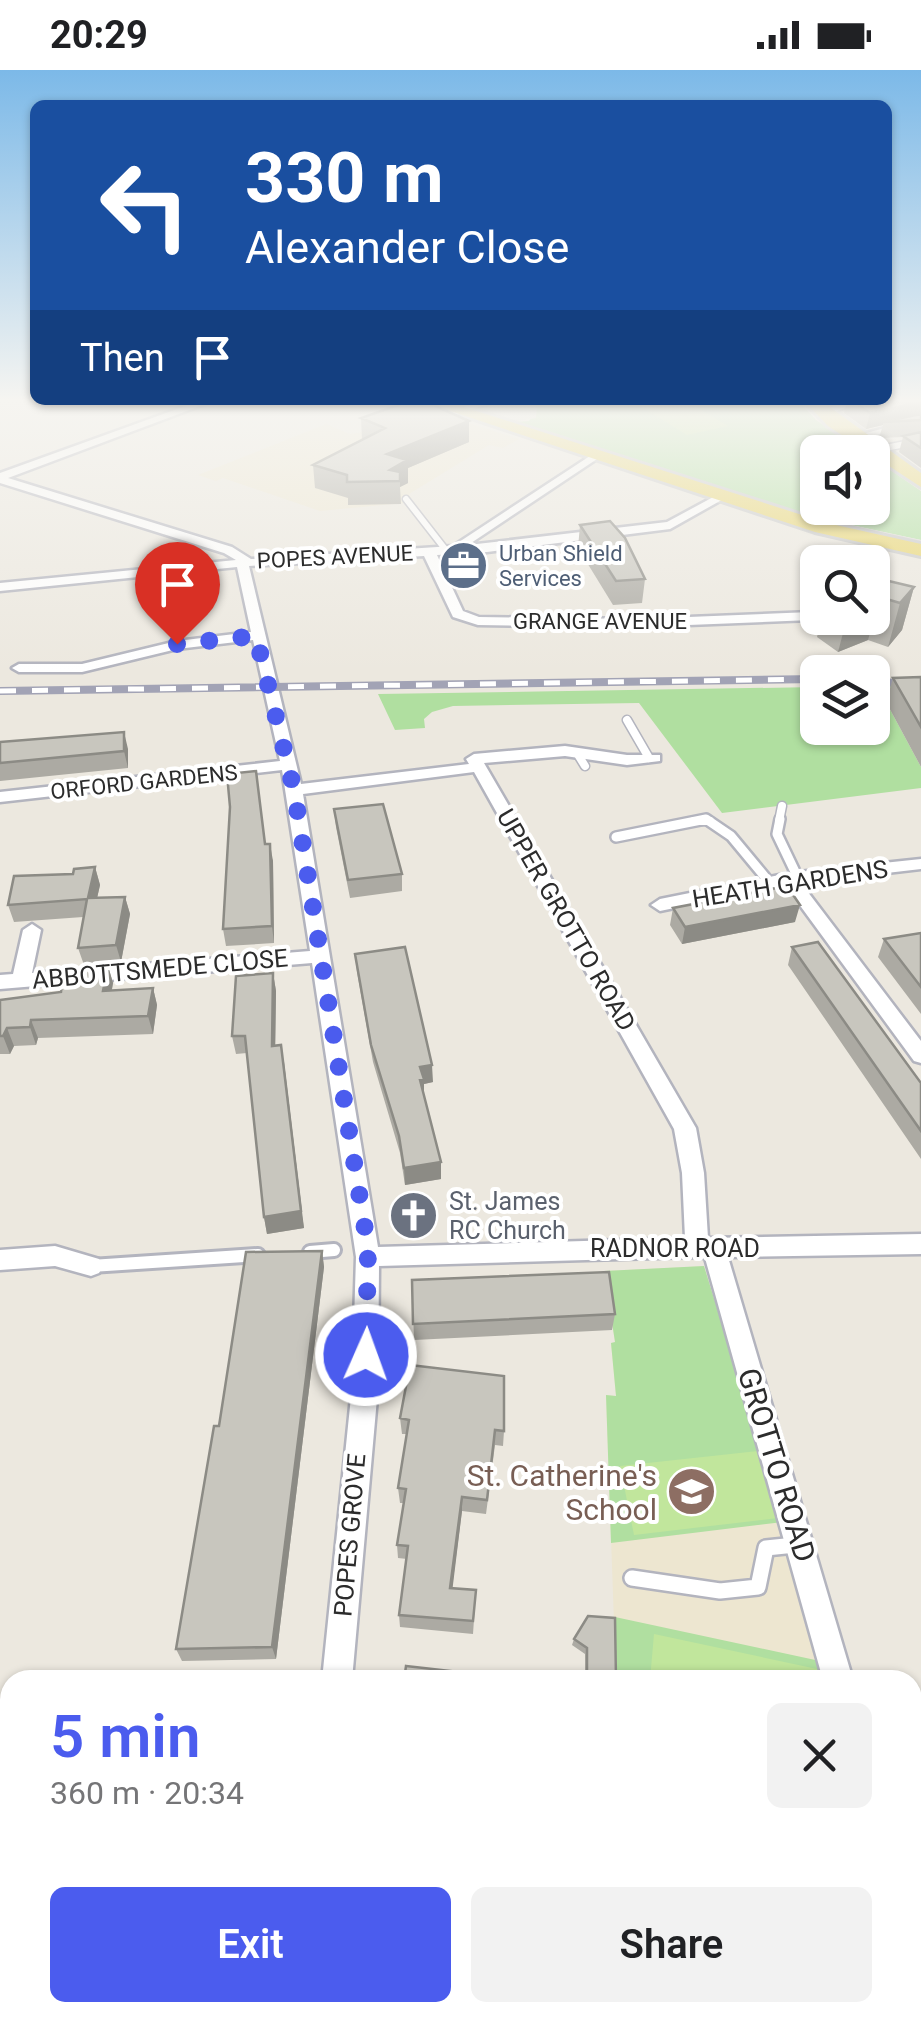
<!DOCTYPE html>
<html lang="en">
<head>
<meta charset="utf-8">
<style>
	:root { --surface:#fff; --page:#f2f2f2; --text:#202124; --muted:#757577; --accent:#4b5cee }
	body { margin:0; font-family:Roboto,sans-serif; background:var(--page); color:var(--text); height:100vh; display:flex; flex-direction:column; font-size:38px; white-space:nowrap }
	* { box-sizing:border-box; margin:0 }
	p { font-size:32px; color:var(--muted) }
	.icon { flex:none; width:55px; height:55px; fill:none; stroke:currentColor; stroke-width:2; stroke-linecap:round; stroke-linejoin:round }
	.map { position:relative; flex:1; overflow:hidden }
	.sheet { position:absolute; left:0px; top:1600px; width:922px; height:352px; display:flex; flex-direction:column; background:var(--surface); border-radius:30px 30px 0 0; box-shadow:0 2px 8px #0004 }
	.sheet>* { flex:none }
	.hud { position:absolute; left:30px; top:30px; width:862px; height:305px; border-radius:15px; box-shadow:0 2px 8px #0004; background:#1a4fa0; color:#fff; overflow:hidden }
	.fabs { position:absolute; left:800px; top:365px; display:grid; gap:20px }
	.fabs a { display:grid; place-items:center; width:90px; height:90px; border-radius:15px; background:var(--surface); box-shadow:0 2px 8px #0004; font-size:50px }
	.pin { position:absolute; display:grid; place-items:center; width:85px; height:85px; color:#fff; margin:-102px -42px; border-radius:50% 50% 50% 0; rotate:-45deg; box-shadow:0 0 10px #0007 }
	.pin .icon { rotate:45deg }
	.me { position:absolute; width:110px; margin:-55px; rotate:2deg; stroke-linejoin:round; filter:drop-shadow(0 0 8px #0008) }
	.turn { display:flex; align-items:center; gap:35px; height:210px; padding:0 50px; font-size:45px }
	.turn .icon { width:130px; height:130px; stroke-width:2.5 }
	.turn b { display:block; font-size:70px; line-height:85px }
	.then { display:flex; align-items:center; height:95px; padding:0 50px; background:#0003; gap:20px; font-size:38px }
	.round { display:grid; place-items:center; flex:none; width:105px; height:105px; border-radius:15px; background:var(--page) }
	.head { display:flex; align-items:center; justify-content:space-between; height:170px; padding:0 50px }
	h1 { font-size:60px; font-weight:600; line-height:75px; color:var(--accent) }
	.action { display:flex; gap:20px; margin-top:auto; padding:20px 50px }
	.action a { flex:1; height:115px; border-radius:15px; background:var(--accent); color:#fff; font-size:40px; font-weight:600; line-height:115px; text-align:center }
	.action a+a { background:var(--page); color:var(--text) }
	.status { display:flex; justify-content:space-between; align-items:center; height:70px; padding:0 50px; background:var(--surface); direction:ltr }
	.status svg { height:28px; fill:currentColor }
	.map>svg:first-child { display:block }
	.education { fill:#ede6d0 }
	.green { fill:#b0dfa0 }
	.pitch { fill:#c1e69c }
	.plaza { fill:#dddbd6 }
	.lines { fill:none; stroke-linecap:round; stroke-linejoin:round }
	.lane-far4-casing { stroke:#b3b4be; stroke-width:9 }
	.lane-far3-casing { stroke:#b3b4be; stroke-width:11 }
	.lane-far2-casing { stroke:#b3b4be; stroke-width:14 }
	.lane-far1-casing { stroke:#b3b4be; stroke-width:18 }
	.lane-casing { stroke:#b3b4be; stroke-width:20 }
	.street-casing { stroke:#b3b4be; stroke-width:5 }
	.primary-casing { stroke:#c8c8c8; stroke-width:6 }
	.lane-far4 { stroke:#fff; stroke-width:6 }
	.lane-far3 { stroke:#fff; stroke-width:8 }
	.lane-far2 { stroke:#fff; stroke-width:9 }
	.lane-far1 { stroke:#fff; stroke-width:12 }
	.lane { stroke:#fff; stroke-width:15 }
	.street { fill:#fff; fill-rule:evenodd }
	.primary { fill:#e8d469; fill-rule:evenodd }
	.rail-casing { stroke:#a2a3b5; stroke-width:8 }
	.rail { stroke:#fff; stroke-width:5; stroke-dasharray:16; stroke-linecap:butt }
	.wall { fill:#acaaa3 }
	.shaded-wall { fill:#8c8b85 }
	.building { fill:#c8c6be; stroke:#8c8b85; stroke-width:2.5 }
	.route { stroke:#4b5cee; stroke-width:18; stroke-dasharray:0 32.4 }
	.labels { text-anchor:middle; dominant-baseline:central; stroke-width:8; stroke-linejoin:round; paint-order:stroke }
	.far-service-label { font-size:22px; fill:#4e5e75; stroke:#fff; text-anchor:start }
	.far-street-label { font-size:22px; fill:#2c2c2c; stroke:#fff }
	.street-label { font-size:25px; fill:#2c2c2c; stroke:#fff }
	.worship-label { font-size:25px; fill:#5b616d; stroke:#fff; text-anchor:start }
	.near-street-label { font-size:30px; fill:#2c2c2c; stroke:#fff }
	.near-education-label { font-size:30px; fill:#785e54; stroke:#fff; text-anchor:end }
</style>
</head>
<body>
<div class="status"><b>20:29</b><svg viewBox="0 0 49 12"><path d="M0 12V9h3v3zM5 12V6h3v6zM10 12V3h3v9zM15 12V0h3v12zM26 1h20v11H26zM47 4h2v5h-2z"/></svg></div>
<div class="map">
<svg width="921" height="1951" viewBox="0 0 921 1951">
	<rect width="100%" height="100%" fill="#ece8df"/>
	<!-- education -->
	<path class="education" d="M456,349L519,369L503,378L489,375L409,424L411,428L401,431L404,433L320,441L223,408L216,411L198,405L326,354L350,364Z
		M704,1196L783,1452L825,1610H616L606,1325L616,1326L611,1273L615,1272L604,1201Z"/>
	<!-- green -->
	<path class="green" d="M521,330H798L816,350L864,382H818V438H872L873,388L921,421V470L809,446L503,353L529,351L536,337Z
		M921,615L886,632L921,697V718L722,743L639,633L453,636L432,642L424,649L425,658L395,660L378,624L817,617L818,658H872L873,616Z
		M704,1196L783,1452L611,1473L606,1325L616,1326L611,1273L615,1272L604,1201Z
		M615,1547L820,1591L825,1610H616Z
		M629,1942H896L898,1951H628Z"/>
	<!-- pitch -->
	<path class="pitch" d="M671,330H684L728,356L687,365L640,336Z
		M758,1381L778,1448L634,1465L620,1396Z
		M654,1564L817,1599V1610H650Z"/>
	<!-- plaza -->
	<path class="plaza" d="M501,330H521L537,337L536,348L504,353L809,446L921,470V475L806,448L465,342Z"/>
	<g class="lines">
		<defs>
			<path id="lane-far4" d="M825,343L857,330
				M875,380L921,371
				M406,429L445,479"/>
			<path id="lane-far3" d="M627,650L649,688
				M577,683L585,696
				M694,751H710
				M779,751L782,736"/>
			<path id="lane-far2" d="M780,749L777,764L798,808
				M616,767L706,749L731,766L770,813"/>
			<path id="lane-far1" d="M310,1182L334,1180
				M91,1196L258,1185"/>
			<path id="lane" d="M632,1508L720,1521L758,1517L766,1478L795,1475
				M616,1951L617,1942"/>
			<path id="street" d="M202,330H216L8,408L232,477L251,489L453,476L593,384L598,387L597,389L468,475L667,452L717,425L727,427L670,459L487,482L437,485L463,541L479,547L638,549L811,542L818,546L811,550L638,557L478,555L453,547L424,486L249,496L301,714L469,694L466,689L474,684L565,676L627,685H660V691L627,695L565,686L484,693L696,1058L704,1103L708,1168L921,1164V1184L728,1187L853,1610H823L705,1188L691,1187L379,1196L378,1317L352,1610H322L352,1317L356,1187L312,893L0,919V905L13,904L23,860L32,854L41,860L32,903L310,881L282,700L0,732V722L280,691L253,570L177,579L82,602H19L12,598L19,594H82L177,571L251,562L237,497L0,521V513L236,490L224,483L0,413V403ZM474,702L674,1059L682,1103L685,1168L378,1177L303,724Z
				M483,330H499L455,345L450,342Z
				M921,349V355L855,370L850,367Z
				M921,789V799L801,813L921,971V993L914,991L785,815L660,841L651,835L660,829L789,803Z
				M55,1176L99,1189L103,1196L99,1203L91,1206L55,1196L0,1200V1180Z
				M912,1927L921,1934V1951H891L890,1942H912Z
				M244,1942H279L277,1951H241Z"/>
			<path id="primary" d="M417,330H442L827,453L921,474V486L815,462Z
				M803,330H820L921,403V417L828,356Z"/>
		</defs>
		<!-- lane-far4 casing -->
		<use href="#lane-far4" class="lane-far4-casing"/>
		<!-- lane-far3 casing -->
		<use href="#lane-far3" class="lane-far3-casing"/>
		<!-- lane-far2 casing -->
		<use href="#lane-far2" class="lane-far2-casing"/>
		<!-- lane-far1 casing -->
		<use href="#lane-far1" class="lane-far1-casing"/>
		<!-- lane casing -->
		<use href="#lane" class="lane-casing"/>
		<!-- street casing -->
		<use href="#street" class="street-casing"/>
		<!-- primary casing -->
		<use href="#primary" class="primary-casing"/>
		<!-- lane-far4 -->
		<use href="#lane-far4" class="lane-far4"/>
		<!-- lane-far3 -->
		<use href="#lane-far3" class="lane-far3"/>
		<!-- lane-far2 -->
		<use href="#lane-far2" class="lane-far2"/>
		<!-- lane-far1 -->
		<use href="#lane-far1" class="lane-far1"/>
		<!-- lane -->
		<use href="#lane" class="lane"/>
		<!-- street -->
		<use href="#street" class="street"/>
		<!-- primary -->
		<use href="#primary" class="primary"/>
		<defs>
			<path id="rail" d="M872,613L921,612
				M0,621L818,609"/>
		</defs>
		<!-- rail casing -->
		<use href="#rail" class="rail-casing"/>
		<!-- rail -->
		<use href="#rail" class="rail"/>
	</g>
	<!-- wall -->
	<path class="wall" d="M921,328V398L899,382L903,367L879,368L883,355L866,359L844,343L847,330Z
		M361,348L469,351V372L408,398V413L400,417L401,434L348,435V428L315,418L313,395L362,370Z
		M580,455L645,509L642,533L613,535L578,478Z
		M872,507L914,517L902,560L888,577L868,570L838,582L817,567L822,548H872Z
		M921,607V697L886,632L893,608Z
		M0,672L128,679V698L0,711Z
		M334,739L402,804V821L350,828L336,757Z
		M266,774L273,791L274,873L226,876L223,859Z
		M95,797L100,815L97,828L125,827L130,844L121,892L84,895L78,878L83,847L14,852L8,835L73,804Z
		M673,838L795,852L682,874L670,855Z
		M921,863V944L878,887L884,869Z
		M792,877L921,1013V1089L788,895Z
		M355,884L433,1012L424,1014V1026L441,1092V1109L405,1115L400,1083L373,992L357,902Z
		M108,896L113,913L112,920L153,918L157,935L153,964L38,968L36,975L14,976L10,984H0V930L61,922L70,914Z
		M273,903L276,921L275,976L304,1158L267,1164L264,1147L247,983L236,984L232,966Z
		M322,1181L324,1197L276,1589L182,1591L176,1579L219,1356Z
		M412,1210L615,1244L612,1260L414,1270Z
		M400,1348L504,1361L503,1376L495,1375L486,1444L462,1441L452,1518L476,1520L473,1564L400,1557L399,1545L407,1489L398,1488L397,1475L404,1433H400L398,1418L407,1364H402Z
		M588,1546L616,1610H585V1584L572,1575L574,1569Z"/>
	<!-- shaded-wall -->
	<path class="shaded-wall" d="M921,332V347L883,352V355L866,359L870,343Z
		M469,351V372L408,398V413L400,417V411H391L387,384Z
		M914,517L902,560L888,577L900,533Z
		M880,527L868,570L838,582L847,548H872V530Z
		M124,662L128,679V698L124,681Z
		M270,774L273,791L274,873L272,856Z
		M95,797L100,815L93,846L88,828Z
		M125,827L130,844L121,892L116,875Z
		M800,835L795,852L682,874L685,857Z
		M108,896L113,913L108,939L103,921Z
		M273,903L276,921L275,994L272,976Z
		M153,918L157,935L153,964L148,946Z
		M31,950L38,968L36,975L30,957Z
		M7,958L14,976L10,984L3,966Z
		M284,992L304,1158L267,1164L264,1147Z
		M432,995L433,1012L424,1014V1027H421L420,997Z
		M441,1092V1109L405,1115L404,1098Z
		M322,1181L324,1197L276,1589L272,1577Z
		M462,1427V1441L451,1531L450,1518Z"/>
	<!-- building -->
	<path class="building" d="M888,328H921V332L870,343L851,330H888Z
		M413,330H422L469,351L387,384L407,390L390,400L400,402V411L347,412V405L313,395L385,358L361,348Z
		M921,344V350L883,352Z
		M921,362V378L903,366Z
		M610,451L625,468L645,509L616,511L580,455Z
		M872,507L914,517L900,533L880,527L872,530Z
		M921,607V657L893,608Z
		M124,662V681L0,693V672Z
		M256,701L265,774H270L272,856L223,859L230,737L227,704Z
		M383,734L402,804L348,810L334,739Z
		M95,797L88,828L125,827L116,875L78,878L87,829L8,835L14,806L73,804L74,799Z
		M787,816L800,835L685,857L673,838Z
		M921,863V917L884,869Z
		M818,872L921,1013V1061L792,877Z
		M405,877L432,995L420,997L424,1009L420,1010L441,1092L404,1098L399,1066L371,975L355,884Z
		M108,896L103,921L153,918L148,946L31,950L30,957L7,958L3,966H0V930L61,922L62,914H70L74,899Z
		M273,903L272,976L281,975L301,1141L264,1147L245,966H232L236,906Z
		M322,1181L272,1577L176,1579L214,1356H219L246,1182Z
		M609,1202L615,1244L413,1254L412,1210Z
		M410,1295L504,1306V1361L495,1360L487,1430L462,1427L450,1518L476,1520L473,1551L399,1545L408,1476L397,1475L406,1419L398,1418L409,1350L400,1348Z
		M588,1546L615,1548L616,1610H587V1578L574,1569Z
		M406,1596L520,1609V1610H404Z
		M341,1942H425L423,1951H340Z"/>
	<!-- sky -->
	<linearGradient id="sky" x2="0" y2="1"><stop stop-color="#7cb9e8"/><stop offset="0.55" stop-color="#f6f5f1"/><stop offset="1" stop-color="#f6f5f1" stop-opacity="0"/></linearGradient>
	<rect width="921" height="601" fill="url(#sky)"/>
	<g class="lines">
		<!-- route -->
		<path class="route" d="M177,574L256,566L294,720L368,1178L366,1285"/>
	</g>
	<!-- icons -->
	<defs>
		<symbol id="office-disc" viewBox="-11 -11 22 22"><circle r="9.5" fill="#5c6f8a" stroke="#fff"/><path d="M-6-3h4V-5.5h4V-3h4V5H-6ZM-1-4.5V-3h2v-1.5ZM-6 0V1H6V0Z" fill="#fff"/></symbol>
		<symbol id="church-disc" viewBox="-11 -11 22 22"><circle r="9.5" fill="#6b7280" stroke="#fff"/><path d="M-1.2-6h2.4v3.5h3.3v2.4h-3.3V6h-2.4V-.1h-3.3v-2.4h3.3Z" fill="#fff"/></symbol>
		<symbol id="school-disc" viewBox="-11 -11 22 22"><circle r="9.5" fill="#8d6e63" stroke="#fff"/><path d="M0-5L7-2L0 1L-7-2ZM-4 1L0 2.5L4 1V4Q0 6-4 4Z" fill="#fff"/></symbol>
	</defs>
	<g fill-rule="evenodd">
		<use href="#office-disc" x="436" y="468" width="55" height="55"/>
		<use href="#church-disc" x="386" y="1118" width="55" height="55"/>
		<use href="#school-disc" x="664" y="1394" width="55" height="55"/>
	</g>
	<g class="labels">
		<!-- far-service labels -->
		<g class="far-service-label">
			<text x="499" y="483">Urban Shield<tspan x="499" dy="25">Services</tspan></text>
		</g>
		<!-- far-street labels -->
		<g class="far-street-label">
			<text transform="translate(335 487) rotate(-3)">POPES AVENUE</text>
			<text x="600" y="551">GRANGE AVENUE</text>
			<text transform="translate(144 712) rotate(-6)">ORFORD GARDENS</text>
		</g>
		<!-- street labels -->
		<g class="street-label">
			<text transform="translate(790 814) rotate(-9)">HEATH GARDENS</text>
			<text transform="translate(566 850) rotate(60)">UPPER GROTTO ROAD</text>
			<text transform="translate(160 899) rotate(-5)">ABBOTTSMEDE CLOSE</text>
			<text x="675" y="1178">RADNOR ROAD</text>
			<text transform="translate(350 1465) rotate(-85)">POPES GROVE</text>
		</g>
		<!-- worship labels -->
		<g class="worship-label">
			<text x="449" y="1131">St. James<tspan x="449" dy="29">RC Church</tspan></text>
		</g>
		<!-- near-street labels -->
		<g class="near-street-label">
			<text transform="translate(777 1395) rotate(73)">GROTTO ROAD</text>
		</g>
		<!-- near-education labels -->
		<g class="near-education-label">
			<text x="657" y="1405">St. Catherine's<tspan x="657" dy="34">School</tspan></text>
		</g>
	</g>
</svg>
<div class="fabs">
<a><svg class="icon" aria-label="sound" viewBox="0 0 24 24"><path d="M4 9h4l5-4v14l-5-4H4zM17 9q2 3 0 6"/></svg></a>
<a><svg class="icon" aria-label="search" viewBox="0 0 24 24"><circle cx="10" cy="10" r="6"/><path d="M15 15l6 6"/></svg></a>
<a><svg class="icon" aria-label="layers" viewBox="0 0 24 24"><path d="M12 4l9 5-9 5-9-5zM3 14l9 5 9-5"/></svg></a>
</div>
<div class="pin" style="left:177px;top:574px;background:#d93025"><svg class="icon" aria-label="arrive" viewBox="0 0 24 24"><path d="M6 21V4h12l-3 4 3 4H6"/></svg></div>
<svg class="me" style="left:366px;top:1285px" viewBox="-20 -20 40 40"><circle r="17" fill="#4b5cee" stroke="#fff" stroke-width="3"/><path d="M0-11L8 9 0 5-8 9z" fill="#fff"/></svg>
<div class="hud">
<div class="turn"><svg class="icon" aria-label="left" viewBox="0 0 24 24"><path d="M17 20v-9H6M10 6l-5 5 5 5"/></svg><div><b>330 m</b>Alexander Close</div></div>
<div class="then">Then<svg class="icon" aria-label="arrive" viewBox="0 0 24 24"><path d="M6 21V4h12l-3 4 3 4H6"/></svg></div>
</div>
<section class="sheet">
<div class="head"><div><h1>5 min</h1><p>360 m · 20:34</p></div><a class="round"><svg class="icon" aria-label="close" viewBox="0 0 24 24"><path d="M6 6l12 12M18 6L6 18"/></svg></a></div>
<div class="action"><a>Exit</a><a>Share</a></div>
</section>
</div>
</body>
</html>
